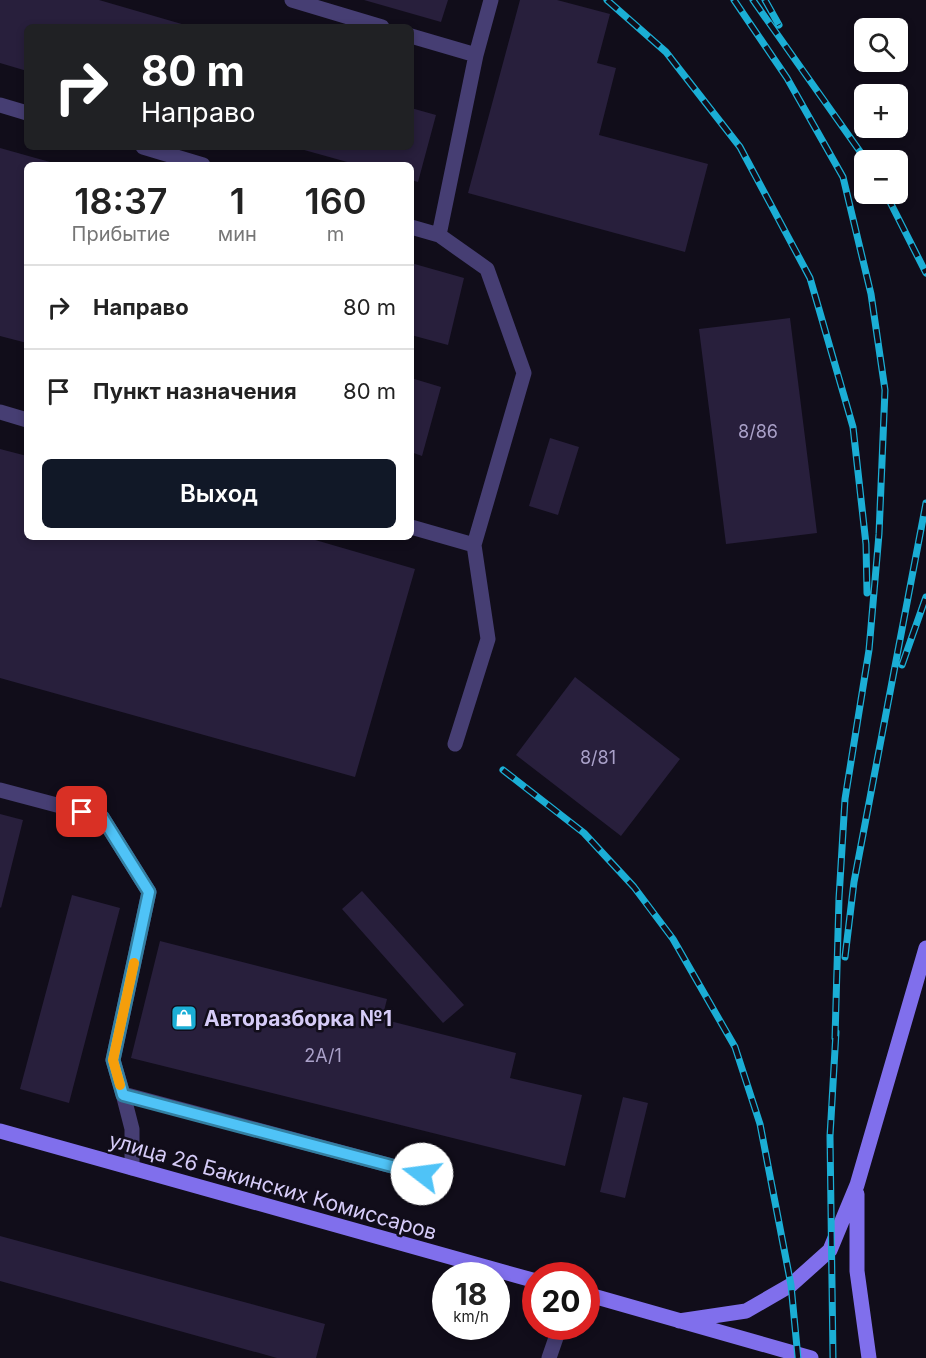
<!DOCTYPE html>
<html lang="ru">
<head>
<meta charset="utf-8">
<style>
	:root { --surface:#fff; --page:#f2f2f2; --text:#222; --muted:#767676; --line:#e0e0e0; --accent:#111827 }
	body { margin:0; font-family:Inter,sans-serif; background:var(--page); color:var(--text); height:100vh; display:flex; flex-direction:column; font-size:22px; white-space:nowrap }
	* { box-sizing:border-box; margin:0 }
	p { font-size:20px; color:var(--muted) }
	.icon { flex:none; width:33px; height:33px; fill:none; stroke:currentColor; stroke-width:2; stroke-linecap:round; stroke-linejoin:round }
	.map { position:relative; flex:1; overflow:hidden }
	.details { position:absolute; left:24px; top:162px; width:390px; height:378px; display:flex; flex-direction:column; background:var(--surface); border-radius:9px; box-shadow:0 3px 9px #0003 }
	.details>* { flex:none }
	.guide { position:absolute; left:24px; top:24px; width:390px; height:126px; border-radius:9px; box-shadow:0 3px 9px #0003; background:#202124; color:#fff; overflow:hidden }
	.fabs { position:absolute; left:854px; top:18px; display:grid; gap:12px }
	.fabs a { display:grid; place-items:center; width:54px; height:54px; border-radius:9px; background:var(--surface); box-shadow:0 3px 9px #0003; font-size:30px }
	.speed { position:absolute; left:432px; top:1262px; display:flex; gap:12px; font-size:30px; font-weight:700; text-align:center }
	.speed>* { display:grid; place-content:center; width:78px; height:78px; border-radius:50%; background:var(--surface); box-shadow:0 3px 9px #0003; line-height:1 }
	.speed small { font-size:15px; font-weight:400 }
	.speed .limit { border:9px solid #d22; background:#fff; color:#111 }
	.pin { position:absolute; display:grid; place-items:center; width:51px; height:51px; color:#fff; margin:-26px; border-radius:12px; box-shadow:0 3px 9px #0006 }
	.me { position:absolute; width:66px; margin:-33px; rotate:285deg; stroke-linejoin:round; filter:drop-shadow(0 0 4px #0008) }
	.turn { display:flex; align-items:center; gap:21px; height:126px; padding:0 18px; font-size:27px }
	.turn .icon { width:78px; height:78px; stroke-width:2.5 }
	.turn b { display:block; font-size:42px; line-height:51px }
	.eta { display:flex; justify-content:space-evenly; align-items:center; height:102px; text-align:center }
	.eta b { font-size:36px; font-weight:600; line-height:42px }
	.action { display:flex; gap:12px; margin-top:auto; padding:12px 18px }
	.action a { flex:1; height:69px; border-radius:9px; background:var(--accent); color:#fff; font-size:24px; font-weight:600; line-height:69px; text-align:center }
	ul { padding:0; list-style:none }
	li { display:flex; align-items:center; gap:18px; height:84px; padding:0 18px; border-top:2px solid var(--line) }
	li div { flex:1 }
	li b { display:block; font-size:22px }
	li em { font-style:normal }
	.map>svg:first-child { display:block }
	.building { fill:#281f3c }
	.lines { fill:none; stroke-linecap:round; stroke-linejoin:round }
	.lane { stroke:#463e73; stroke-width:15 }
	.secondary { stroke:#806fec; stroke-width:15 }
	.rail-casing { stroke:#1baed5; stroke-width:7 }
	.rail { stroke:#110d1a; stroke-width:4.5; stroke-dasharray:14; stroke-linecap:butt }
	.route-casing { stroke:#337fa1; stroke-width:15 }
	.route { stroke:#4fc3f7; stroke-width:10 }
	.slow { stroke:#f59e0b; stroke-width:10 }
	.labels { text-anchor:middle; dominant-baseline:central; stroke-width:5; stroke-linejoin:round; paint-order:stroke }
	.number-label { font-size:18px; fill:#aaa1c9 }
	.poi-label { font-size:21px; font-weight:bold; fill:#d6ccf8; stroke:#110d1a; text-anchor:start }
	.street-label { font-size:21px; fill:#d6ccf8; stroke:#110d1a }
</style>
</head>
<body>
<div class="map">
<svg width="926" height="1358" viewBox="0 0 926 1358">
	<rect width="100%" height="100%" fill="#110d1a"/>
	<!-- building -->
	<path class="building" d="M0,0H99L192,27H27V71L0,63Z
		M364,0H448L441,22Z
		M520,0H557L610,14L597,63L616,68L599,135L708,164L685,252L468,193Z
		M411,108L436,115L418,182L411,180V165H358L297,148L411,147Z
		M0,148L57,164L27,165V343L0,336Z
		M411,263L464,278L448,345L411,335Z
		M790,318L817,533L726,544L699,329Z
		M411,378L441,387L422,456L411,452Z
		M550,438L579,447L558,515L529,506Z
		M0,449L27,456V537H305L415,569L355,777L0,678Z
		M575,677L680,759L621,836L516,755Z
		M0,814L23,820L1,908L0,907Z
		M362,891L464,1005L443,1023L342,909Z
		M72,895L120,908L69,1103L20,1089Z
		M160,941L387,999L382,1019L516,1053L510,1078L582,1095L565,1166L131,1058Z
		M623,1097L648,1103L625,1198L600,1192Z
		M0,1236L325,1324L316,1358H277L0,1281Z"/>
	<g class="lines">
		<!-- lane -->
		<path class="lane" d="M292,0L382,27
			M411,36L476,55
			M0,105L27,113
			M143,147L203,165
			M411,227L439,235L487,269L524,373L474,545L488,639L455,744
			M439,235L476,55L491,0
			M0,412L27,420
			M411,527L474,545
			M0,790L102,817L149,892L113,1060L123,1094L422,1174
			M123,1094L132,1129V1168
			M549,1358L560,1326"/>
		<!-- secondary -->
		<path class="secondary" d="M0,1131L536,1281
			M857,1194V1271L869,1358
			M586,1294L811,1358
			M679,1321L746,1311L791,1285L830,1250L857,1185L926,948"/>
		<defs>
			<path id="rail" d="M607,0L666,52L740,147L810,278L853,427L866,544L867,593
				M734,0L787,78L843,177L871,294L885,390L879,534L869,650L845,799L839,898L835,1038
				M753,0L866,160
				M765,0L779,25
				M886,194L926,273
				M902,665L926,597
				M503,770L584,833L634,887L673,939L735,1047L760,1124L791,1285L798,1358
				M845,957L854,882L926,503
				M833,1358L830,1136L836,1032"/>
		</defs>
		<!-- rail casing -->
		<use href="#rail" class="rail-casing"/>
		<!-- rail -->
		<use href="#rail" class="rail"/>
	</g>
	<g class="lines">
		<defs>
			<path id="route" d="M82,812L102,817L149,892L113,1060L123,1095L422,1174"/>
		</defs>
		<!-- route casing -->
		<use href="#route" class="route-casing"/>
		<!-- route -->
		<use href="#route" class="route"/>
		<!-- slow -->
		<path class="slow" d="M120,1085L113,1060L134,963"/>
	</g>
	<!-- icons -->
	<defs>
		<symbol id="shop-square" viewBox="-11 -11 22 22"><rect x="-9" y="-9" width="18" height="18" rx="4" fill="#1baed5" stroke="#110d1a"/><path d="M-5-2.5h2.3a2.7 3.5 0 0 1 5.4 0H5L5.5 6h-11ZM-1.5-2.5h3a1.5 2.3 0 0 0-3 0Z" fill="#fff"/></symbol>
	</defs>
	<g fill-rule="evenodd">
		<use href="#shop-square" x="169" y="1003" width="30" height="30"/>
	</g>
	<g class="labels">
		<!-- number labels -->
		<g class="number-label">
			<text x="758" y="431">8/86</text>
			<text x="598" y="757">8/81</text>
			<text x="323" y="1055">2А/1</text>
		</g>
		<!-- poi labels -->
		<g class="poi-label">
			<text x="204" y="1018">Авторазборка №1</text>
		</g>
		<!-- street labels -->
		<g class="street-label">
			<text transform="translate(273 1186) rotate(16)">улица 26 Бакинских Комиссаров</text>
		</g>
	</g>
</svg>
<div class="fabs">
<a><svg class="icon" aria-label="search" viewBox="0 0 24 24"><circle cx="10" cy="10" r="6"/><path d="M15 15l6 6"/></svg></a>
<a>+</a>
<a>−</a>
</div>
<div class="speed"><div>18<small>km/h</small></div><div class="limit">20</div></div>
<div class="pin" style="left:82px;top:812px;background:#d93025"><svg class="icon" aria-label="arrive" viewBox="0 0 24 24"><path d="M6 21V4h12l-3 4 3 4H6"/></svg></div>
<svg class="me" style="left:422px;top:1174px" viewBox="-20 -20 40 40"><circle r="19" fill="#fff"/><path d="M0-13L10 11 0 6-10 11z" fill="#4fc3f7"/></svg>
<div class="guide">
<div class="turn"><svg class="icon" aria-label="right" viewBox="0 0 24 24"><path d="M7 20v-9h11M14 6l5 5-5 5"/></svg><div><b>80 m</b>Направо</div></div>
</div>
<section class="details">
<div class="eta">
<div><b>18:37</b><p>Прибытие</p></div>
<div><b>1</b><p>мин</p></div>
<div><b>160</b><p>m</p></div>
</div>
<ul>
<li><svg class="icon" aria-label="right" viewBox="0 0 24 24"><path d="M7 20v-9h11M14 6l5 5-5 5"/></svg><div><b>Направо</b></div><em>80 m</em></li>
<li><svg class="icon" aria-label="arrive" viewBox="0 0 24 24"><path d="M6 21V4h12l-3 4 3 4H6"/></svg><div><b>Пункт назначения</b></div><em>80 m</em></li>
</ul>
<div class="action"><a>Выход</a></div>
</section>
</div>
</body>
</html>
